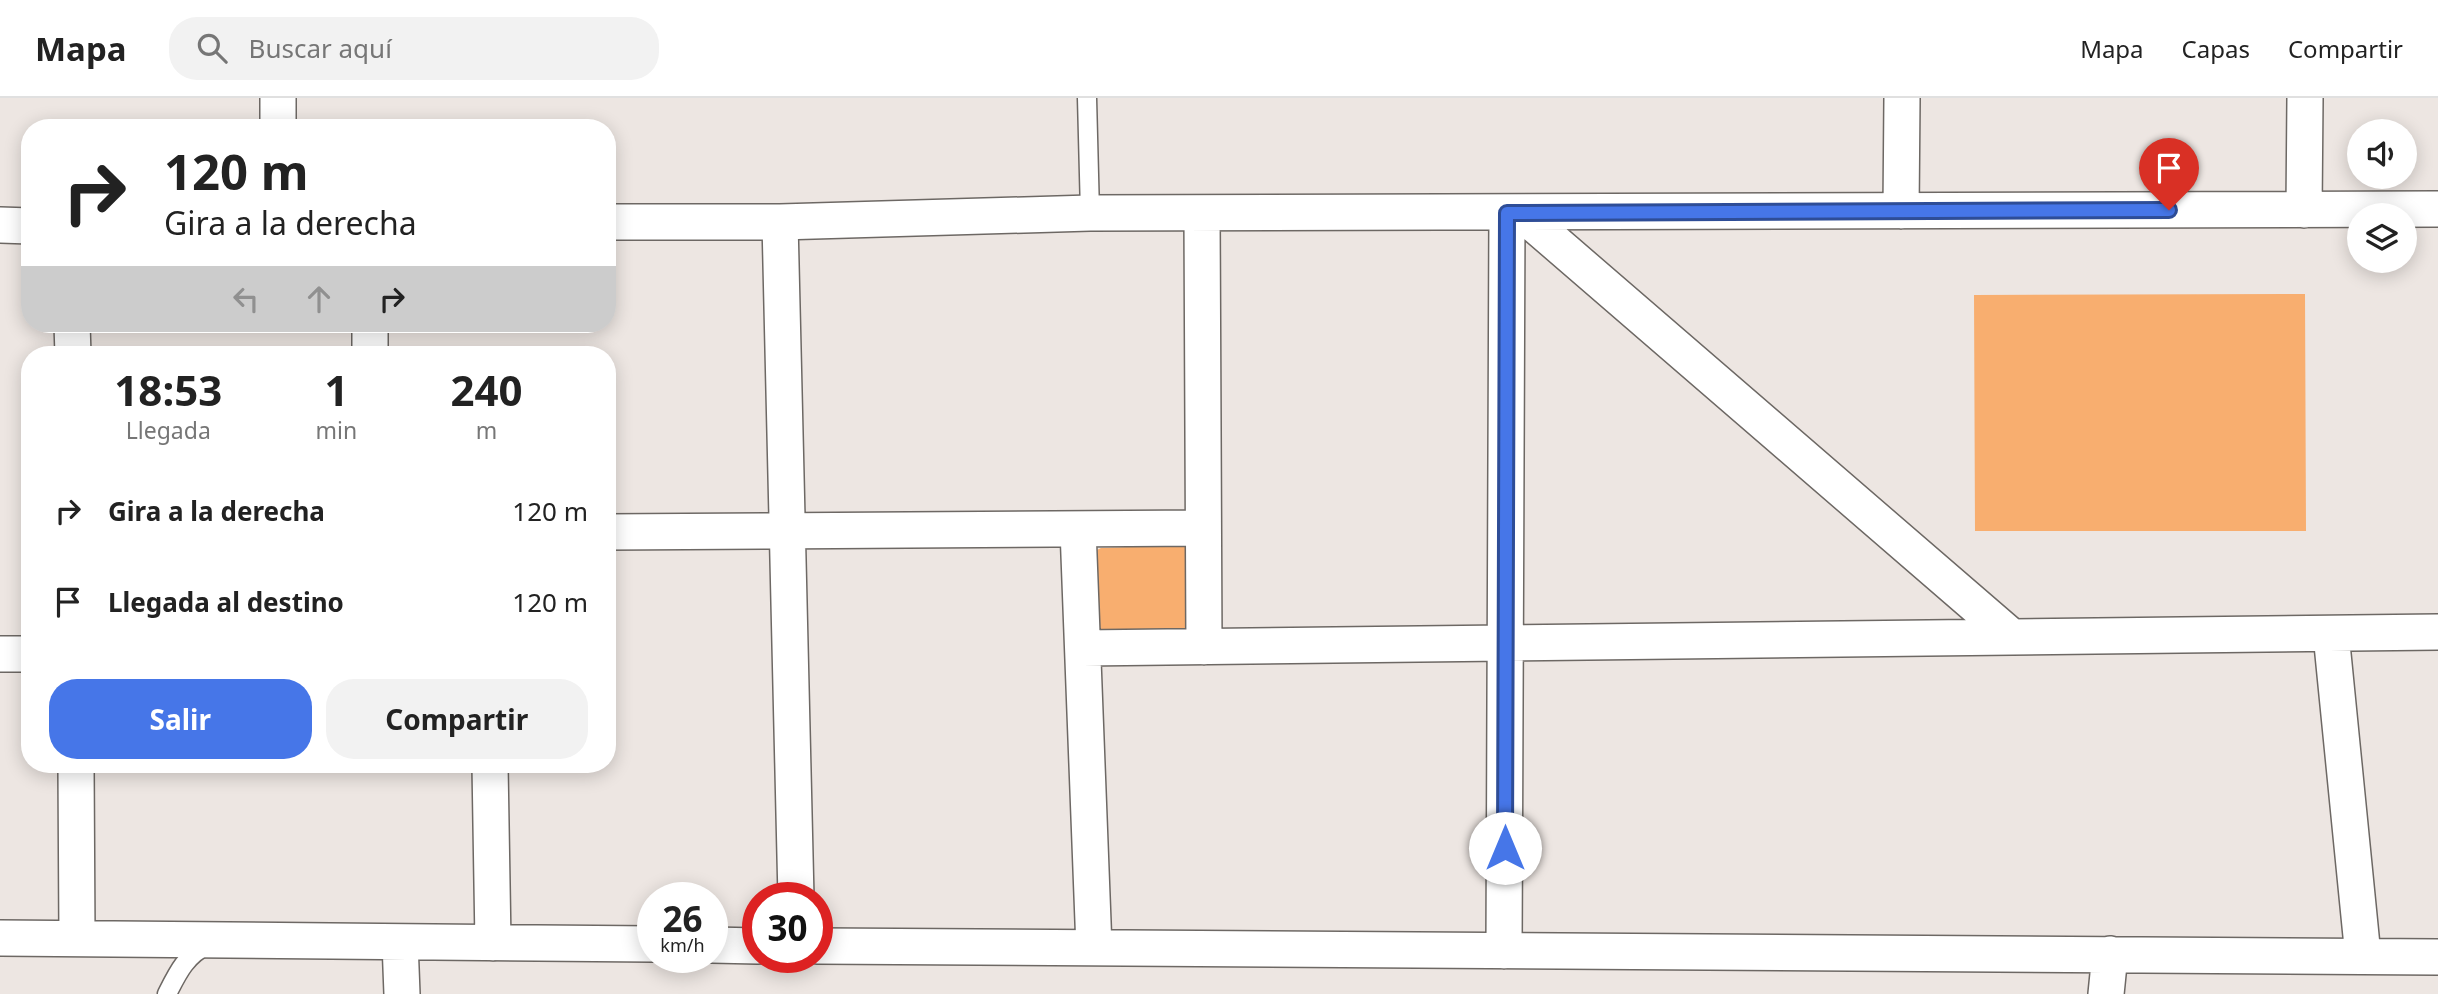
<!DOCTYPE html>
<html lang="es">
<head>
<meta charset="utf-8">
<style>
	:root { --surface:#fff; --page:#f2f2f2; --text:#222; --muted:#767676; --line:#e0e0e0; --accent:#4676e8 }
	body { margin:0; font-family:"Noto Sans",sans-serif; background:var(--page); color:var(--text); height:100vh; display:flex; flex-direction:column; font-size:26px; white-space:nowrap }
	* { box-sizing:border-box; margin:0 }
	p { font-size:23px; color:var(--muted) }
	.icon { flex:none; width:38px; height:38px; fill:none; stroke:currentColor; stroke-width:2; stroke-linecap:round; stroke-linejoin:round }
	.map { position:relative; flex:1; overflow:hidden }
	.details { position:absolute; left:21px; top:248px; width:595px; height:427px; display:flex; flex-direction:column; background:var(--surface); border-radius:28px; box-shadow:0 4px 18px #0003 }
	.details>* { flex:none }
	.guide { position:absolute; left:21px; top:21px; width:595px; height:214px; border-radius:28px; box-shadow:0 4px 18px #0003; background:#fff; color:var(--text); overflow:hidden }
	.fabs { position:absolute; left:2347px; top:21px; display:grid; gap:14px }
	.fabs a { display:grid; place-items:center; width:70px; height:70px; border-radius:50%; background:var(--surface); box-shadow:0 4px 18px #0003; font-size:35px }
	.speed { position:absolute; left:637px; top:784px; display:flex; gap:14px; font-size:35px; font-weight:700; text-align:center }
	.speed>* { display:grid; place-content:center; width:91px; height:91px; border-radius:50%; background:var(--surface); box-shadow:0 4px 18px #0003; line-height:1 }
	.speed small { font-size:18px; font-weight:400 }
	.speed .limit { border:10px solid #d22; background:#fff; color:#111 }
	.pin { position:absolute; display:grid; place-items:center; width:60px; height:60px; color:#fff; margin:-72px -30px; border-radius:50% 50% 50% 0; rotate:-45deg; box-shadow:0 0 7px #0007 }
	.pin .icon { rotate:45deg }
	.me { position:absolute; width:77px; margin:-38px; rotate:0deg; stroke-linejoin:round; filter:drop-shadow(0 0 5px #0008) }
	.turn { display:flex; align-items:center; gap:24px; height:147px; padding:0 28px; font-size:32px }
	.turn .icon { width:91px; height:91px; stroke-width:2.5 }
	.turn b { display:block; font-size:49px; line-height:60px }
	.lanes { display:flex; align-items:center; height:66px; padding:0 28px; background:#0003; justify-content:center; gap:35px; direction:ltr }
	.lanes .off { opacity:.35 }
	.eta { display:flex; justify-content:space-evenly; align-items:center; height:119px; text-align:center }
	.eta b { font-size:42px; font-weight:700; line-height:49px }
	.cta { display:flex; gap:14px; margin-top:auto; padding:14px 28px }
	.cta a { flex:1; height:80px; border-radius:28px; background:var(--accent); color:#fff; font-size:28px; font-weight:700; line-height:80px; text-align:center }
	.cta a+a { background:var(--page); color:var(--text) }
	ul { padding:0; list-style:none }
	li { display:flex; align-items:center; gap:21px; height:91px; padding:0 28px }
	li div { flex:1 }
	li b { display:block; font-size:26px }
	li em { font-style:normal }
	header { display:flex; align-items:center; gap:42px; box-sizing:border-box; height:98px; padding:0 35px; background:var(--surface); border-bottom:2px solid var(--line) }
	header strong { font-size:33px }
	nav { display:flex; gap:38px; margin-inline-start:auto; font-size:24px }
	.search { width:490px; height:63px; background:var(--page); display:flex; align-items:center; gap:18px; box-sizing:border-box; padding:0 24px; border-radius:28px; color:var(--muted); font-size:26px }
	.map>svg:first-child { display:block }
	.green { fill:#f8ae6f }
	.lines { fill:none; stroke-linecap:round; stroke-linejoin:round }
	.lane-casing { stroke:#6d6864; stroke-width:21 }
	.street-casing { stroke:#6d6864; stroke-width:38 }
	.lane { stroke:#fff; stroke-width:18 }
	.street { stroke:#fff; stroke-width:35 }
	.route-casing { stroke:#2e4d97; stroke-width:18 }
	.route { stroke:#4676e8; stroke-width:12 }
</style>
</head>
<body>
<header>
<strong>Mapa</strong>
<div class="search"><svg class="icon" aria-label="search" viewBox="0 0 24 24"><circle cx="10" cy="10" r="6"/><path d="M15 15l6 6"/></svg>Buscar aquí</div>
<nav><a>Mapa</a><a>Capas</a><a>Compartir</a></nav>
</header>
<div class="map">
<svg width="2438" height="896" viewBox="0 0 2438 896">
	<rect width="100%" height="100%" fill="#ede6e2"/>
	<!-- green -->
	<path class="green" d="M2305,196L2306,433H1975L1974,197Z
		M1182,447L1187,449L1191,529L1185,532H1099L1095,453L1101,450Z"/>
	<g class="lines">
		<defs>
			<path id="lane" d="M1087,0L1090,115
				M167,896C178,874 186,857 209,846"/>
			<path id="street" d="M278,30V0
				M2304,112L2305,0
				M1901,113L1902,0
				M1202,115L1204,549
				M1521,115L2012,539
				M607,124H780L1090,115L2438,111
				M780,124L796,800
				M0,127L30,128
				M72,226L73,257
				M370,226V257
				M1078,431L1094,850
				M607,434L1203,430
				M2331,536L2363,858
				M1083,550L2438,534
				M0,556H30
				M76,667L77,840
				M490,667L493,845
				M0,840L653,846
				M400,844L402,896
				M712,847L758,848
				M817,848L2438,859
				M1504,853L1507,115
				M2106,896L2110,856"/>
		</defs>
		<!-- lane casing -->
		<use href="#lane" class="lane-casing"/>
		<!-- street casing -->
		<use href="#street" class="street-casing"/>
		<!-- lane -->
		<use href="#lane" class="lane"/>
		<!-- street -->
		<use href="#street" class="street"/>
	</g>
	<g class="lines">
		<defs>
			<path id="route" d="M1505,750L1507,115L2169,112"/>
		</defs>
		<!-- route casing -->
		<use href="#route" class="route-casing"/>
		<!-- route -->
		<use href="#route" class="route"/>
	</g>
</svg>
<div class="fabs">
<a><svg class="icon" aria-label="sound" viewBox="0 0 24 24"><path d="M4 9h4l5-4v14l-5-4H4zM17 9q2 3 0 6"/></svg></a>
<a><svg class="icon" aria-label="layers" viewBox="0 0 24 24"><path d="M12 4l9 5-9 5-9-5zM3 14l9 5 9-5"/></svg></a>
</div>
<div class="speed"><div>26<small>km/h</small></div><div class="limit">30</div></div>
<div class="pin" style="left:2169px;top:112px;background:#d93025"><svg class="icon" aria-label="arrive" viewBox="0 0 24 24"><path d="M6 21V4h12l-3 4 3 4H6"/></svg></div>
<svg class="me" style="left:1505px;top:750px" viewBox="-20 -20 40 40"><circle r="19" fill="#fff"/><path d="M0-13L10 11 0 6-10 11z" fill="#4676e8"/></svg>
<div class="guide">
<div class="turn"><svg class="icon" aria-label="right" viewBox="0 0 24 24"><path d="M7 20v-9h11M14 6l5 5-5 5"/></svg><div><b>120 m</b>Gira a la derecha</div></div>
<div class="lanes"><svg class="icon off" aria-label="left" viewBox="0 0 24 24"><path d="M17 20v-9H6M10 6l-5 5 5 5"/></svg><svg class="icon off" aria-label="ahead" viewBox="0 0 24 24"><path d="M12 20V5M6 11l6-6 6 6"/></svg><svg class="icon" aria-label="right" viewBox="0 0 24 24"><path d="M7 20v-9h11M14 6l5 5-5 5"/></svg></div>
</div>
<section class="details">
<div class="eta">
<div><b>18:53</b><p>Llegada</p></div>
<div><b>1</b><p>min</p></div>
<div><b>240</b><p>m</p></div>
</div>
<ul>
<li><svg class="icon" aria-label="right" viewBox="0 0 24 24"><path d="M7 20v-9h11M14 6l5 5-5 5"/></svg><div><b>Gira a la derecha</b></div><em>120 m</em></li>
<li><svg class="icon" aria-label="arrive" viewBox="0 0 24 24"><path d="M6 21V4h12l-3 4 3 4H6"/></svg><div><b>Llegada al destino</b></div><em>120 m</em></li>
</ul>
<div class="cta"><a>Salir</a><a>Compartir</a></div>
</section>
</div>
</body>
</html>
